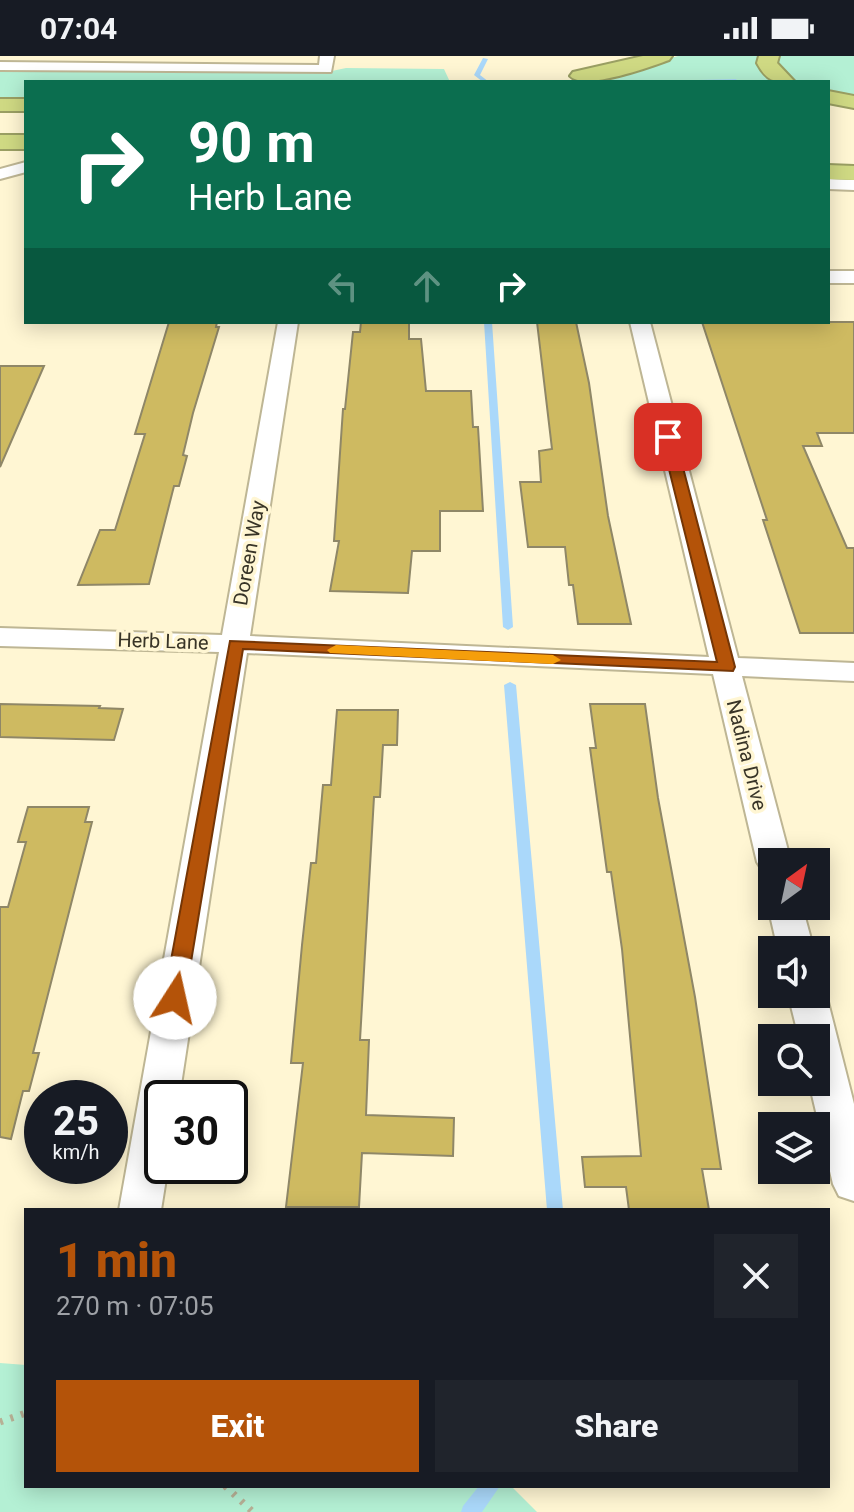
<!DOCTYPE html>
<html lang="en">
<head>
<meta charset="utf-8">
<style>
	:root { --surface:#171b24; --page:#20242c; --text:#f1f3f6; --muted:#9ea1a6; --accent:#b45309 }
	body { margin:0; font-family:Roboto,sans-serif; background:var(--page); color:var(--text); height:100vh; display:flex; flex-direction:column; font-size:30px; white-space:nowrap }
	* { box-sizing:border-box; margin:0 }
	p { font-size:26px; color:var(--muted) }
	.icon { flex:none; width:44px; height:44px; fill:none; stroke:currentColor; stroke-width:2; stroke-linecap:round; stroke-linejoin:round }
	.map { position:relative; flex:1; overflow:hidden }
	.details { position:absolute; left:24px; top:1152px; width:806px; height:280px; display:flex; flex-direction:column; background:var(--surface); border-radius:0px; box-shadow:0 4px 20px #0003 }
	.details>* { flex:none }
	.banner { position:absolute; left:24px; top:24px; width:806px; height:244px; border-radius:0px; box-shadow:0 4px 20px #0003; background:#0b6e4f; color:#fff; overflow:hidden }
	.needle { width:52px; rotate:33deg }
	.buttons { position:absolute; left:758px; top:792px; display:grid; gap:16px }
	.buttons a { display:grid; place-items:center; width:72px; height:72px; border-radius:0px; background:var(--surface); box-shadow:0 4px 20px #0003; font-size:40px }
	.speed { position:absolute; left:24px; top:1024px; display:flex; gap:16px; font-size:40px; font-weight:700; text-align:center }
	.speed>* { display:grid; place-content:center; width:104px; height:104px; border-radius:50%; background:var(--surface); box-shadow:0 4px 20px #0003; line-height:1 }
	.speed small { font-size:20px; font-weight:400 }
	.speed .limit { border:4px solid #111; border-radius:12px; background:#fff; color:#111 }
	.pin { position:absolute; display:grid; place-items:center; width:68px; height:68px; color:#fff; margin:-34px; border-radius:16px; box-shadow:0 4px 12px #0006 }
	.me { position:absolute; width:88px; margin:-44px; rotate:10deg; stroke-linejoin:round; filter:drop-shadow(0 0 6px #0008) }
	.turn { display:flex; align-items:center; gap:28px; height:168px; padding:0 32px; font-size:36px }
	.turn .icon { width:104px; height:104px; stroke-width:2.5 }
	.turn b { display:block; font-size:56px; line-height:68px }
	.lanes { display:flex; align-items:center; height:76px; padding:0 32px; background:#0003; justify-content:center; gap:40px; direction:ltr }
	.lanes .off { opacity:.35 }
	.round { display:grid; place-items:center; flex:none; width:84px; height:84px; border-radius:0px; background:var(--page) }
	.headline { display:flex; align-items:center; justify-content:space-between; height:136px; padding:0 32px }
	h1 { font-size:48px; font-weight:800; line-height:60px; color:var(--accent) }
	.cta { display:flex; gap:16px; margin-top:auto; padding:16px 32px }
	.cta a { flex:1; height:92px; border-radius:0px; background:var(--accent); color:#fff; font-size:32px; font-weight:800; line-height:92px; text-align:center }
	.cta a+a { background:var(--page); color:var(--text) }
	.status { display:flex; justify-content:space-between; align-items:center; height:56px; padding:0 40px; background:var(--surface); direction:ltr }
	.status svg { height:22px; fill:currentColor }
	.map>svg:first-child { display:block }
	.green { fill:#b4f0d4 }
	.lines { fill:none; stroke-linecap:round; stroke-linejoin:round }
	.stream { fill:#aad8fa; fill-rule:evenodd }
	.building { fill:#ceba61; stroke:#8f8767; stroke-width:2 }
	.street-casing { stroke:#beb694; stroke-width:4 }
	.highway-casing { stroke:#9a9f63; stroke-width:4 }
	.path { stroke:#b7b095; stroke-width:7; stroke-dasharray:3 8; stroke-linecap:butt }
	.street { fill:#fff; fill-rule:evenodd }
	.highway { fill:#cfd983; fill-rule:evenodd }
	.route { fill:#b45309; stroke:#753606; stroke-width:2 }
	.slow { fill:#f59e0b }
	.labels { text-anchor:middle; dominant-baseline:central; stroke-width:7; stroke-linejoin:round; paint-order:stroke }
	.street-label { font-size:20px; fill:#383427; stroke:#fff6d3 }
</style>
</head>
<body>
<div class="status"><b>07:04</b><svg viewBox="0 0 49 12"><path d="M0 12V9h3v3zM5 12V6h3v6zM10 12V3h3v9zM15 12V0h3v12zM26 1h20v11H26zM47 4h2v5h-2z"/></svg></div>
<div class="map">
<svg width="854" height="1456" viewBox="0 0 854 1456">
	<rect width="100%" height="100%" fill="#fff6d3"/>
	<!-- green -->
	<path class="green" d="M678,0H758V12L775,26H590Z
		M780,0H854V42L828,37V26L795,25L778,9Z
		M346,12L444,13L450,26H26V44H0V13L332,15Z
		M0,1307L26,1309V1430H511L537,1456H0Z"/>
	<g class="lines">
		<!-- stream -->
		<path class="stream" d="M483,2L488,3L480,19L489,26H483L474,19Z
			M736,23L738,26H695L698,24Z
			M484,266H492L513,571L508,574L503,571Z
			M510,626L516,629L563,1154H547L504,629Z
			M479,1430H500L482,1456H461L463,1450Z"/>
	</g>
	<!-- building -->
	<path class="building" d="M169,266H217L216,271H219L193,357L183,399L187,400L179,430H174L149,528L78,529L100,474H115L145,378H135Z
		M361,266H409V283H421L426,335H471L473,371H478L483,455H440V495H412L408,537L330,535L339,485H334L343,353H345L353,276H360Z
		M537,266H576L589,327L608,460L631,568H578L573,529H569L565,491H528L520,426H541L539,395L552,393Z
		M702,266H854V377H817L822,390H803L847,492H854V577H800L763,464H767Z
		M0,310H44L0,411Z
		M0,648L100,650L99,652L123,653L114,684L0,681Z
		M590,648H645L658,742L695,941L721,1113H702L709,1154H629L626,1131H585L582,1101L641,1100L622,893L611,816H607L590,692H596Z
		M337,654H398L397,689H383L380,741H374L360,984H369L366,1059L454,1062L453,1100L362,1097L359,1151H286L303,1007H291L302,889L311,807H316L323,729H331Z
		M28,751H89L85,766H92L33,997H39L29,1035H23L11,1083L0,1081V851H8L26,786H18Z"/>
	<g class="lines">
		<defs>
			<path id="street" d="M320,0H334L331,16L0,14V6L319,9Z
				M26,106V116L0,123V113Z
				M828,123L854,124V134L828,133Z
				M828,215H854V227H828Z
				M278,266H298L250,580L709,601L630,266H650L738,602L854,607V625L742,620L791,806H772V817L762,814L757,806L713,618L247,597L179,1042H162V1110H168L161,1154H119L219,596L0,590V572L222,579Z
				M772,843V850H802L814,894H778L768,850Z
				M816,927L826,938L854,1048V1145L839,1140L833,1128L809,1026H816V982H799L788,938H816Z"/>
			<path id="highway" d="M643,0H672L669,4C650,11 584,35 570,20L573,16Z
				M759,0H779L777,7L795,26C774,26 767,26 757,7Z
				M828,35L854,40V52L828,47Z
				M0,43H26V55H0Z
				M0,79H26V93H0Z
				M828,109L854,110V124L828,123Z"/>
		</defs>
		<!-- street casing -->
		<use href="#street" class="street-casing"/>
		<!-- highway casing -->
		<use href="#highway" class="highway-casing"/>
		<!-- path -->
		<path class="path" d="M0,1366L26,1357
			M225,1430L253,1456"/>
		<!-- street -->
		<use href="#street" class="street"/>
		<!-- highway -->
		<use href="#highway" class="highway"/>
	</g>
	<!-- route -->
	<path class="route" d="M663,378L675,381L735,611L733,615L243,593L185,942L182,947H167L164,942L230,585L717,606L661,381Z"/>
	<!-- slow -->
	<path class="slow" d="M336,589L553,599L561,604L553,608L330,597L327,594Z"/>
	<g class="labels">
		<!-- street labels -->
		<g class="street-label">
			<text transform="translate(249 497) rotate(-80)">Doreen Way</text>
			<text transform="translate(163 585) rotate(2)">Herb Lane</text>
			<text transform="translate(747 699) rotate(76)">Nadina Drive</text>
		</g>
	</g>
</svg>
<div class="buttons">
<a><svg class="needle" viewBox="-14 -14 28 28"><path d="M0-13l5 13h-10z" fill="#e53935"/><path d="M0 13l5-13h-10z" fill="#9ea1a6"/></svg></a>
<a><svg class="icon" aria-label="sound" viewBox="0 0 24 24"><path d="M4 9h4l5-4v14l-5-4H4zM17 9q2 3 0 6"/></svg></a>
<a><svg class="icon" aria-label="search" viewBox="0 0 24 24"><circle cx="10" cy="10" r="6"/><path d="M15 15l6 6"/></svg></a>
<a><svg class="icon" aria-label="layers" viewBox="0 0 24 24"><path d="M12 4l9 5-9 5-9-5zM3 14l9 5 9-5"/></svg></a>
</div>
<div class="speed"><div>25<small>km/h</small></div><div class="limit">30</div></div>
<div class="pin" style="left:668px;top:381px;background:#d93025"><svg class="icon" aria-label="arrive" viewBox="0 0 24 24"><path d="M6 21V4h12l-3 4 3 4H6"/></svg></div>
<svg class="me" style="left:175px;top:942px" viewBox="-20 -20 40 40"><circle r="19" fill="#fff"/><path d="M0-13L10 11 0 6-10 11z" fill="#b45309"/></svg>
<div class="banner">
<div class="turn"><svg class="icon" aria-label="right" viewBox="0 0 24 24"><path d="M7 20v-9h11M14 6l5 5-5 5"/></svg><div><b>90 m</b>Herb Lane</div></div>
<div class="lanes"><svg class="icon off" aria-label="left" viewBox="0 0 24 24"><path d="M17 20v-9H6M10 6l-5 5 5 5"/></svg><svg class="icon off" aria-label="ahead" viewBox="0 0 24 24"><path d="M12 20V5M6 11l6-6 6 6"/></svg><svg class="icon" aria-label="right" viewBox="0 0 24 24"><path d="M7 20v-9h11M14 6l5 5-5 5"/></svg></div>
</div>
<section class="details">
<div class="headline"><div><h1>1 min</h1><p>270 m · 07:05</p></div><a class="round"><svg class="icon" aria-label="close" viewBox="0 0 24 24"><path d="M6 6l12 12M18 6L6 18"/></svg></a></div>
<div class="cta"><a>Exit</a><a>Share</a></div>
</section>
</div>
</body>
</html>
